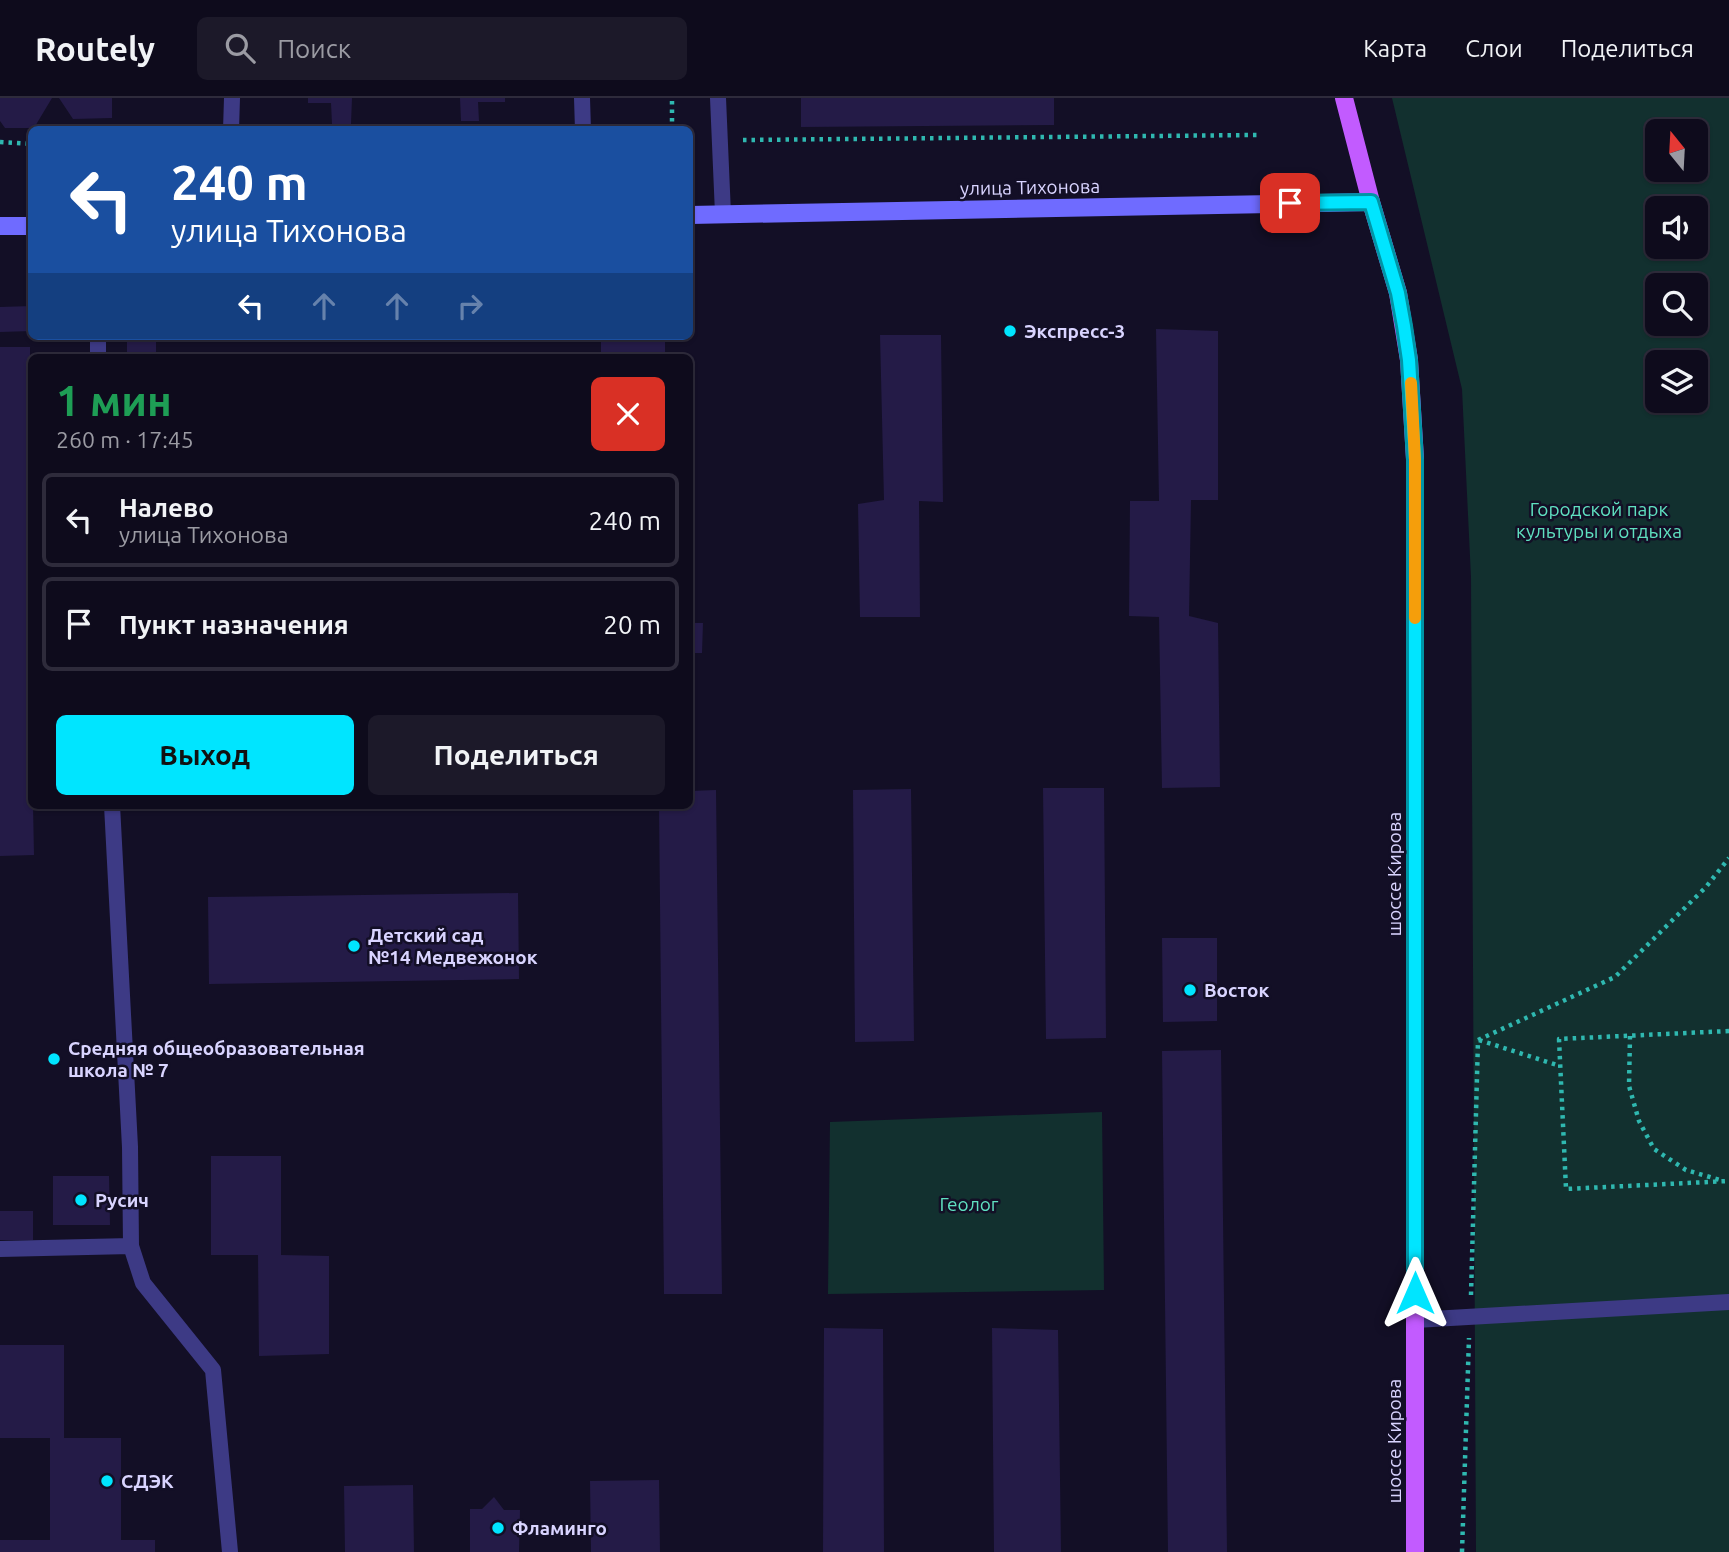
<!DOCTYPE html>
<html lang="ru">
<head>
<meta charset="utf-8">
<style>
	:root { --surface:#0e0b1c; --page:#1c1929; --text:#f1f3f6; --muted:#9b9ba3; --line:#2e2b3b; --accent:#00e5ff }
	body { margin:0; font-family:Ubuntu,sans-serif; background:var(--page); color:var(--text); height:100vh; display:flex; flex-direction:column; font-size:26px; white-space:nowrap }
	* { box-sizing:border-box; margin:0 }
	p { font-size:23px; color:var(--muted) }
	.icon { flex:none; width:38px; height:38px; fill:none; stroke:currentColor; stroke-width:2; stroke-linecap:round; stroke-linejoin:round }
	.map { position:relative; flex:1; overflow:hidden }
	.panel { position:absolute; left:28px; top:256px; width:665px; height:455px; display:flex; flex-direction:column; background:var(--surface); border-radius:10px; box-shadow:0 2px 5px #0004,0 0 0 2px var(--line) }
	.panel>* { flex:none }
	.hud { position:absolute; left:28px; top:28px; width:665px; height:214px; border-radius:10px; box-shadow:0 2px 5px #0004,0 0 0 2px var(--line); background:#1a4fa0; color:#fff; overflow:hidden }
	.needle { width:46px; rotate:342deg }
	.controls { position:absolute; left:1645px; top:21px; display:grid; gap:14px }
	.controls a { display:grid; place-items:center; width:63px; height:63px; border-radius:10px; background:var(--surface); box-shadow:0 2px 5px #0004,0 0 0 2px var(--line); font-size:35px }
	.pin { position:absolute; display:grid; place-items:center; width:60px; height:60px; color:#fff; margin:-30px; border-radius:14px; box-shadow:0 4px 10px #0006 }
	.me { position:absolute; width:77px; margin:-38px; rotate:0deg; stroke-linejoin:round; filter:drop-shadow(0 0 5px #0008) }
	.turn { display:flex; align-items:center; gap:24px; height:147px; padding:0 28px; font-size:32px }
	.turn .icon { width:91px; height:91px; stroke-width:2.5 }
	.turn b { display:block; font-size:49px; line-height:60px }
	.lanes { display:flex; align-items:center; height:66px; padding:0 28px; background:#0003; justify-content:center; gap:35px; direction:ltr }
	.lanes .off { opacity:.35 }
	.round { display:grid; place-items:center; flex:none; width:74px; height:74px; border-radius:10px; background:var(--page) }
	.head { display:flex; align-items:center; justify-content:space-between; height:119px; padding:0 28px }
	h1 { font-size:42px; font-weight:700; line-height:52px; color:#1e9e55 }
	.primary-button { display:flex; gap:14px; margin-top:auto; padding:14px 28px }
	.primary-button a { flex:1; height:80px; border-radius:10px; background:var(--accent); color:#111; font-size:28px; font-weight:700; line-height:80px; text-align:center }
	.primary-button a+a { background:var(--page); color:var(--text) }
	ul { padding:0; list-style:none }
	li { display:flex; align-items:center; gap:21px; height:94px; margin:0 14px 10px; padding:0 14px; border:4px solid var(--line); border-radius:10px }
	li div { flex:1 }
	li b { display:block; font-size:26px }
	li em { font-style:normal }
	header { display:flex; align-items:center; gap:42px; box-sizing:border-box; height:98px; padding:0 35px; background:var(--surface); border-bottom:2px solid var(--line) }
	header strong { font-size:33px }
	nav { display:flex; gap:38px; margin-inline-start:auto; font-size:24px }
	.search { width:490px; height:63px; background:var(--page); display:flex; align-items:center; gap:18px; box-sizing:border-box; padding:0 24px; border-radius:10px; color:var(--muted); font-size:26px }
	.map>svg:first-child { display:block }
	.green { fill:#12302f; fill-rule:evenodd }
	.building { fill:#241b47 }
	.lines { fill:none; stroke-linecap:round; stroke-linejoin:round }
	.path { stroke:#2fb8b0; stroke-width:4.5; stroke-dasharray:3.5 5; stroke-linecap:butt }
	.service { stroke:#3d3a85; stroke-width:16 }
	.secondary { stroke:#6f6bff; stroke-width:18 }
	.primary { stroke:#c25bff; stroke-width:18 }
	.route-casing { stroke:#0095a6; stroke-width:18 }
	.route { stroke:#00e5ff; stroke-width:12 }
	.slow { stroke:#f59e0b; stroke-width:12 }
	.poi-dot { fill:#00e5ff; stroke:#130f26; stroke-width:2.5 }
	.labels { text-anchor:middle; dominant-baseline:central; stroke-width:5; stroke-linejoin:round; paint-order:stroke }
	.street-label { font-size:19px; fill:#d9d4ff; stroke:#130f26 }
	.poi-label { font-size:19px; font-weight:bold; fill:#d9d4ff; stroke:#130f26; text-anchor:start }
	.park-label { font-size:19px; fill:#5fe0c0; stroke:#130f26 }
</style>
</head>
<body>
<header>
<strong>Routely</strong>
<div class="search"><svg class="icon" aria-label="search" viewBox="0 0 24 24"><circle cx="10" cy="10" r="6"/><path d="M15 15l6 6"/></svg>Поиск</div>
<nav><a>Карта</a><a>Слои</a><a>Поделиться</a></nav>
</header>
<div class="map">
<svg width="1729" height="1454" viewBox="0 0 1729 1454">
	<rect width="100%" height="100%" fill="#130f26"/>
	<!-- green -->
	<path class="green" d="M1392,0H1729V1454H1476L1471,479L1462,291ZM1657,33H1696V72H1657ZM1657,110H1696V149H1657ZM1657,187H1696V226H1657ZM1657,264H1696V303H1657Z
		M1102,1014L1104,1192L828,1196L830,1024Z"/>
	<!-- building -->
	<path class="building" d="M0,0H52L34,30H5L0,23Z
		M59,0H112V20L73,21Z
		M308,0H352L351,26H332L331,5H308Z
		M460,0H505V4H478L479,23H461Z
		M801,0H1054V27L801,29Z
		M32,208V233L0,234V209Z
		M1156,231L1218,233V402H1191L1189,518L1218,525L1220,689L1162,690L1159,519L1129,518L1130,403H1159Z
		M880,237H941L943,404L919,403L920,519H860L858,406L884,402Z
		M127,238H156V259H127Z
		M601,238H665V259H601Z
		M0,249H30L32,707H33L34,757L0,758Z
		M690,525H703L702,555H690Z
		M1043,690H1104L1106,940L1046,941Z
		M911,691L914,943L855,944L853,692Z
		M716,692L722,1196H664L659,707H690V693Z
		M518,795L519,881L209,886L208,799Z
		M1162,840H1217V923L1163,924Z
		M1221,952L1227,1454H1168L1162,953Z
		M211,1058H281V1157L329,1158V1256L259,1258L258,1157H211Z
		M53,1078H109L110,1127H53Z
		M0,1113H33V1142H0Z
		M824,1230L883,1231L884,1454H823Z
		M992,1230L1058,1232L1061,1454H994Z
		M0,1247H64V1340H121V1442H155V1454H0V1442H50V1340H0Z
		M659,1382L660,1454H591L590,1383Z
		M413,1387L414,1454H345L344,1388Z
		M494,1399L504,1412H520L519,1454H470V1411H482Z"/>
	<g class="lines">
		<!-- path -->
		<path class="path" d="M672,32V0
			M743,42L1257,37
			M0,44L32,46
			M1729,933L1559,941L1566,1091L1729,1083
			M1630,938L1629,988L1639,1023L1654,1051L1686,1072L1720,1082
			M1478,942L1615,879L1706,789L1729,760
			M1479,942L1560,968
			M1471,1197L1478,942
			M1462,1454L1469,1240"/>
		<!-- service -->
		<path class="service" d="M582,0L583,32
			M718,0L723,116
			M231,32L232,0
			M98,238V259
			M112,707L130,1049L131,1148L143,1185L213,1272L230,1454
			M0,1151L131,1148
			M1415,1222L1729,1204"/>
		<!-- secondary -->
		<path class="secondary" d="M690,117L1371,104
			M0,128H32"/>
		<!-- primary -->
		<path class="primary" d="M1344,0L1371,104L1398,195L1409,262L1415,361V1454"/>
	</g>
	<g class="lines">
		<defs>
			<path id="route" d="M1290,105L1371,104L1398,195L1404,228L1409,262L1415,362V1195"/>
		</defs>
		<!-- route casing -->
		<use href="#route" class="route-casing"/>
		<!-- route -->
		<use href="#route" class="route"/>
		<!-- slow -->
		<path class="slow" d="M1411,285L1415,362V520"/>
	</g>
	<!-- markers -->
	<g class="poi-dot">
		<circle cx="1010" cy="233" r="7"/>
		<circle cx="354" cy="848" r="7"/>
		<circle cx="1190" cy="892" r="7"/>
		<circle cx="54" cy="961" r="7"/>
		<circle cx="81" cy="1102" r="7"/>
		<circle cx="107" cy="1383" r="7"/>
		<circle cx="498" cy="1430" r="7"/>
	</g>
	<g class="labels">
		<!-- street labels -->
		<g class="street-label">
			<text transform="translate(1030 89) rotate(-1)">улица Тихонова</text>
			<text transform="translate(1394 776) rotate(-90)">шоссе Кирова</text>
			<text transform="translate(1394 1343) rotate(-90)">шоссе Кирова</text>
		</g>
		<!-- poi labels -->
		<g class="poi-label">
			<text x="1024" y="233">Экспресс-3</text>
			<text x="368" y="837">Детский сад<tspan x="368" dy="22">№14 Медвежонок</tspan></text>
			<text x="1204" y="892">Восток</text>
			<text x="68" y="950">Cредняя общеобразовательная<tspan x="68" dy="22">школа № 7</tspan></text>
			<text x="95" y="1102">Русич</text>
			<text x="121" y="1383">СДЭК</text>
			<text x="512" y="1430">Фламинго</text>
		</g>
		<!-- park labels -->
		<g class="park-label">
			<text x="1599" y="411">Городской парк<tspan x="1599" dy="22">культуры и отдыха</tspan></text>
			<text x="969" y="1106">Геолог</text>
		</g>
	</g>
</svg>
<div class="controls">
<a><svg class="needle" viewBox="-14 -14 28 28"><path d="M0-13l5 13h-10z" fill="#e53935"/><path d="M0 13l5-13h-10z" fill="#9b9ba3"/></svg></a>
<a><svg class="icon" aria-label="sound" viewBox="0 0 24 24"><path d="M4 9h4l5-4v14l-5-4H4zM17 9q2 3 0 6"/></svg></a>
<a><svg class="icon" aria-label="search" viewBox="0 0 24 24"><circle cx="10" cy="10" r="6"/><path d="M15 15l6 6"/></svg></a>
<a><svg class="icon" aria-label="layers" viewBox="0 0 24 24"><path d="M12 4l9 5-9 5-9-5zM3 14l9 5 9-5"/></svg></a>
</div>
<div class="pin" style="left:1290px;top:105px;background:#d93025"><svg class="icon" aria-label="arrive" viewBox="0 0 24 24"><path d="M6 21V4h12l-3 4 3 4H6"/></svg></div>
<svg class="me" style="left:1415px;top:1195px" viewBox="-20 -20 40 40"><path d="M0-17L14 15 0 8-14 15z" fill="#00e5ff" stroke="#fff" stroke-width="4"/></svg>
<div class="hud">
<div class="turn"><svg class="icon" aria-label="left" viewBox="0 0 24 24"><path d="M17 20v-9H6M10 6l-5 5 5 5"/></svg><div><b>240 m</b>улица Тихонова</div></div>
<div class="lanes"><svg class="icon" aria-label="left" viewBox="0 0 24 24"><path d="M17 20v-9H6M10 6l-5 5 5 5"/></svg><svg class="icon off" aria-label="ahead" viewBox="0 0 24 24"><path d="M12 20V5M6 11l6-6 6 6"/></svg><svg class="icon off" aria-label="ahead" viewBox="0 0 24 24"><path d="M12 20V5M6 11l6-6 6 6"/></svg><svg class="icon off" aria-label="right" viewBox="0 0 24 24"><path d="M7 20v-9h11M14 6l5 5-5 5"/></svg></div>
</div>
<section class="panel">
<div class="head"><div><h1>1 мин</h1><p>260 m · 17:45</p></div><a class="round" style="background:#d93025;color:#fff"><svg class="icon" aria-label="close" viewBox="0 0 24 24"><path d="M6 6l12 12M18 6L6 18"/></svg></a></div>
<ul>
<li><svg class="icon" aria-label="left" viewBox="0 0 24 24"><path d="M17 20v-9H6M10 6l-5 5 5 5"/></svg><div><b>Налево</b><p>улица Тихонова</p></div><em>240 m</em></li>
<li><svg class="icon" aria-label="arrive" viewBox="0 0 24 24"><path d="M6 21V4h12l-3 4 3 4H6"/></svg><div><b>Пункт назначения</b></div><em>20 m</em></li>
</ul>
<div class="primary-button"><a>Выход</a><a>Поделиться</a></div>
</section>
</div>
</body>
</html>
